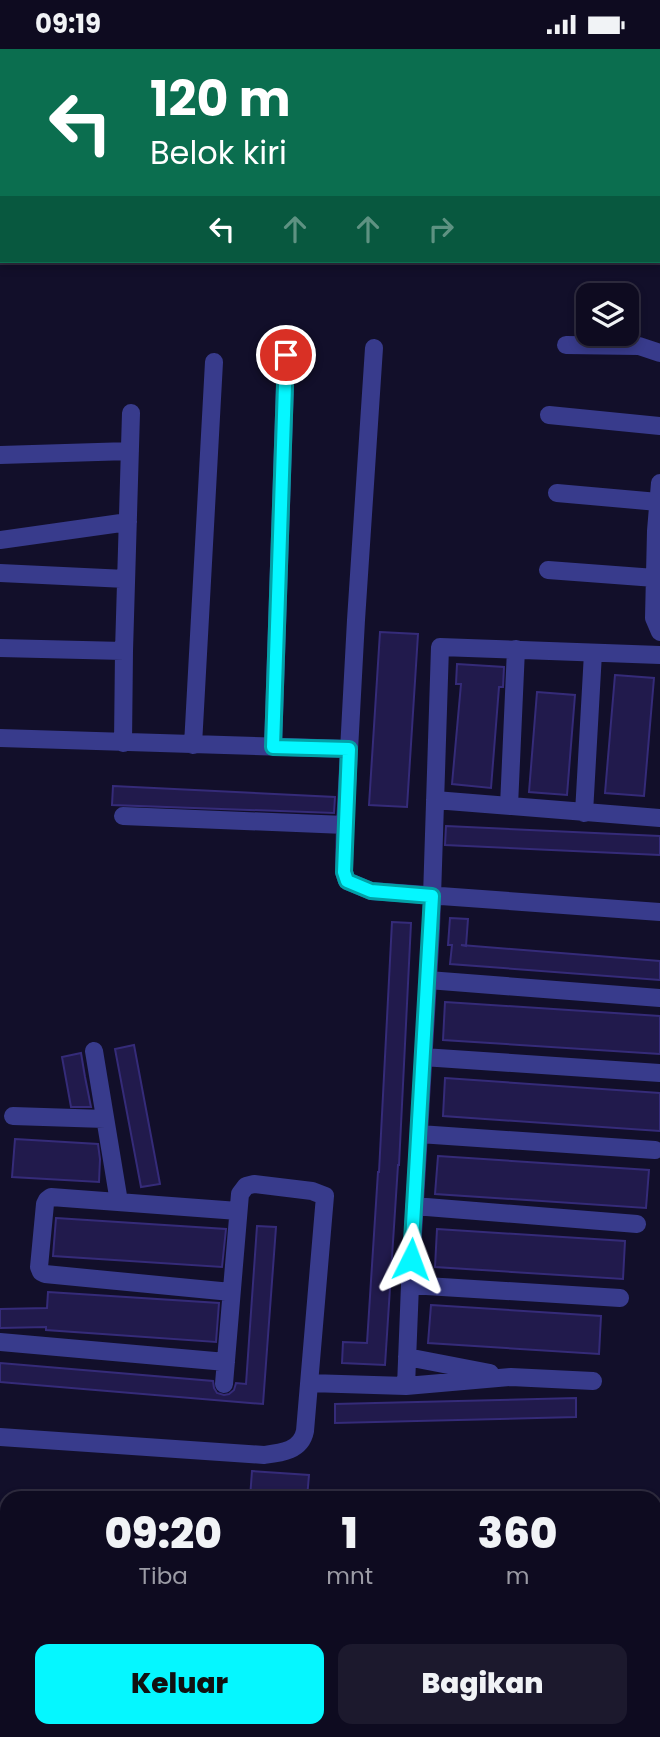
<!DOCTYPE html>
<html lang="id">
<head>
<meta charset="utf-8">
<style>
	:root { --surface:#0e0b20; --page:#1c192d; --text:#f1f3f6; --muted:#9b9ba5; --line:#2e2b3e; --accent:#05f7ff }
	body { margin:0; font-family:Poppins,sans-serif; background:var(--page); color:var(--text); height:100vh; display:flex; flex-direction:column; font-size:26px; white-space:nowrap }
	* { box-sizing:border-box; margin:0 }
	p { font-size:23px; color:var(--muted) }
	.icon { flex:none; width:38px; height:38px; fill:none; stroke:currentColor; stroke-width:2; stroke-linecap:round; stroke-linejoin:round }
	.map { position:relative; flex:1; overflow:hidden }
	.details { position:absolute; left:0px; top:1442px; width:662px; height:247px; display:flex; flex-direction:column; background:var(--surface); border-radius:21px 21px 0 0; box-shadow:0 4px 10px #0003,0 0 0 2px var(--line) }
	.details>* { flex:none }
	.hud { position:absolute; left:0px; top:0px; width:662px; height:214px; box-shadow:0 4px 10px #0003,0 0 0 2px var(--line); background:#0b6e4f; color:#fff; overflow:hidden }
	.buttons { position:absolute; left:576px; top:234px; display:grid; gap:14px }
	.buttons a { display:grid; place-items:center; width:63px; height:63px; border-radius:14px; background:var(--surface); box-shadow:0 4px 10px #0003,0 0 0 2px var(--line); font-size:35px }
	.pin { position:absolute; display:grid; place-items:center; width:60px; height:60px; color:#fff; margin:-30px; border:4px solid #fff; border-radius:50%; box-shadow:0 2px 7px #0007 }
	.me { position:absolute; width:77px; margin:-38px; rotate:3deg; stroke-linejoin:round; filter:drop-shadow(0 0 5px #0008) }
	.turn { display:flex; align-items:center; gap:24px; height:147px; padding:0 35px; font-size:32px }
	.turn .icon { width:91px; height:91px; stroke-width:2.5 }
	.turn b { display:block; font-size:49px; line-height:60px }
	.lanes { display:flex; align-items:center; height:66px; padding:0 35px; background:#0003; justify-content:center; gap:35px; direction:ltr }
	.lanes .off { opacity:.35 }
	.eta { display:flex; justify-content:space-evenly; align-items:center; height:119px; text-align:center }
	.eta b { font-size:42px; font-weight:800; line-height:49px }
	.cta { display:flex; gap:14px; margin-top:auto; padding:14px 35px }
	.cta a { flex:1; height:80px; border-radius:14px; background:var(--accent); color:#111; font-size:28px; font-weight:800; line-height:80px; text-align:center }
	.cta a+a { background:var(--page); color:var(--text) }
	.status { display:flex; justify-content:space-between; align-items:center; height:49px; padding:0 35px; background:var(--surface); direction:ltr }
	.status svg { height:19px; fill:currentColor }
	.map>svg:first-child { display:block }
	.building { fill:#211a4c; stroke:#352b79; stroke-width:2 }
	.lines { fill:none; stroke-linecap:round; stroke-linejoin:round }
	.street { stroke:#383b8c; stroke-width:18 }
	.highway { stroke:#ff54b2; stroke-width:21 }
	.route-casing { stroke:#03a1a6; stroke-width:18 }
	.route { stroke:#05f7ff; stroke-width:12 }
</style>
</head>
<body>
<div class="status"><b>09:19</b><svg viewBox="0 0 49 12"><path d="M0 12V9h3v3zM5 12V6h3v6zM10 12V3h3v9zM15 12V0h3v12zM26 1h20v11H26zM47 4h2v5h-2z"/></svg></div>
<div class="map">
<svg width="660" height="1688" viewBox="0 0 660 1688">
	<rect width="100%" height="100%" fill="#120f2a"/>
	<!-- building -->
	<path class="building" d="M380,583L418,585L407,758L369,756Z
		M457,615L504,618L503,638H499L491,739L452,735L461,635H456Z
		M615,626L654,629L644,747L605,744Z
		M537,643L575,646L567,746L529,743Z
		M113,737L335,748L334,764L112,756Z
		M446,777L660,787V806L445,796Z
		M450,869L468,870L466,897L461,896L660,912V931L450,915L452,896H448Z
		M392,873L411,874L399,1116H398L385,1316L342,1314L343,1293L367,1294L378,1123H379Z
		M445,953L660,967V1005L443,991Z
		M134,996L160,1135L141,1138L115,1000Z
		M81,1004L85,1028L91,1058H71L62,1008Z
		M445,1029L660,1044V1082L443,1067Z
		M15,1090L98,1095L100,1110L99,1133L12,1128Z
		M438,1107L649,1121L646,1159L435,1145Z
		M56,1169L226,1180L222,1218L53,1207Z
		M257,1177L276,1178L263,1355L0,1333V1314L213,1332L214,1339L217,1344L224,1346L229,1345L234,1341L236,1334L246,1335Z
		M437,1180L625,1192L623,1230L435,1218Z
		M48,1243L219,1254L216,1293L46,1281V1278L0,1279V1260L47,1259Z
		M431,1256L601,1267L599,1305L428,1294Z
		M576,1349V1368L335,1374V1355Z
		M252,1422L309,1426L307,1449H250Z"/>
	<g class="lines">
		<!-- street -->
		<path class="street" d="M566,296L639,297L660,304
			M374,299L356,571L345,776L344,823L347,832L371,842L660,863
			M549,366L660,377
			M0,406L130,402
			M660,434L656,482L654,569L660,583
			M557,444L658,453
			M0,491L128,473
			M548,521L655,529
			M0,524L126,530
			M0,599L124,602L131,364
			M0,689L349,700
			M123,694L124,602
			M193,696L214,313
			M273,698L286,306
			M435,751L660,769
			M509,757L516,600
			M584,764L593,604
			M123,767L345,776
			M428,931L660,949
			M94,1002L119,1153
			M423,1008L660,1024
			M13,1067L105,1070
			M419,1085L655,1101
			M414,1157L637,1175
			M410,1236L620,1249
			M231,1243L45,1225L41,1223L39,1218L45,1155L47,1151L51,1148L238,1162
			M0,1293L226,1313
			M407,1308L490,1324
			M309,1334L406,1337L410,1236L431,879L440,598L660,606
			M406,1337L511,1328L593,1332
			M0,1388L264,1406C281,1404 301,1402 305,1382L325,1147L312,1142L254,1135L246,1137L240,1145L224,1335"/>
		<!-- highway -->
		<path class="highway" d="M654,1571L660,1570
			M654,1605L660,1604
			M209,1688L233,1682
			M335,1688L359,1682"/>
	</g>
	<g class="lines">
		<defs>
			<path id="route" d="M286,306L273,698L349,700L344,823L347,832L371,842L432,847L411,1210"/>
		</defs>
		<!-- route casing -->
		<use href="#route" class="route-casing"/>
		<!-- route -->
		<use href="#route" class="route"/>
	</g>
</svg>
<div class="buttons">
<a><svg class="icon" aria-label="layers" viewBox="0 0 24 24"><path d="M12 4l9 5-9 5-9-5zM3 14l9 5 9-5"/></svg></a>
</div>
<div class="pin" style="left:286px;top:306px;background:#d93025"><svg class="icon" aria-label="arrive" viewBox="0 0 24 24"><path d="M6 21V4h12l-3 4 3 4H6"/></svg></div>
<svg class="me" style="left:411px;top:1210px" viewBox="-20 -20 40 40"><path d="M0-17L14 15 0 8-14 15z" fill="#05f7ff" stroke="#fff" stroke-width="4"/></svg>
<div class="hud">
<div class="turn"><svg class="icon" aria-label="left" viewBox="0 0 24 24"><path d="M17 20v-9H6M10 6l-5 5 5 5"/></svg><div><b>120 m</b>Belok kiri</div></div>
<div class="lanes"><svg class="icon" aria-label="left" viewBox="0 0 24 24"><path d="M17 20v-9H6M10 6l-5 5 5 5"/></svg><svg class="icon off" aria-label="ahead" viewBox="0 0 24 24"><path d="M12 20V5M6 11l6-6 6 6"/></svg><svg class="icon off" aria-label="ahead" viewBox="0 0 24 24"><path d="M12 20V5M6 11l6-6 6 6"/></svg><svg class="icon off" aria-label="right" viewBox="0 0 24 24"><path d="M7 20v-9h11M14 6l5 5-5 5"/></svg></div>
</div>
<section class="details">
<div class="eta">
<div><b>09:20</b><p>Tiba</p></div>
<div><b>1</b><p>mnt</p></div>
<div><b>360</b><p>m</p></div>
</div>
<div class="cta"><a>Keluar</a><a>Bagikan</a></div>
</section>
</div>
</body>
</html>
